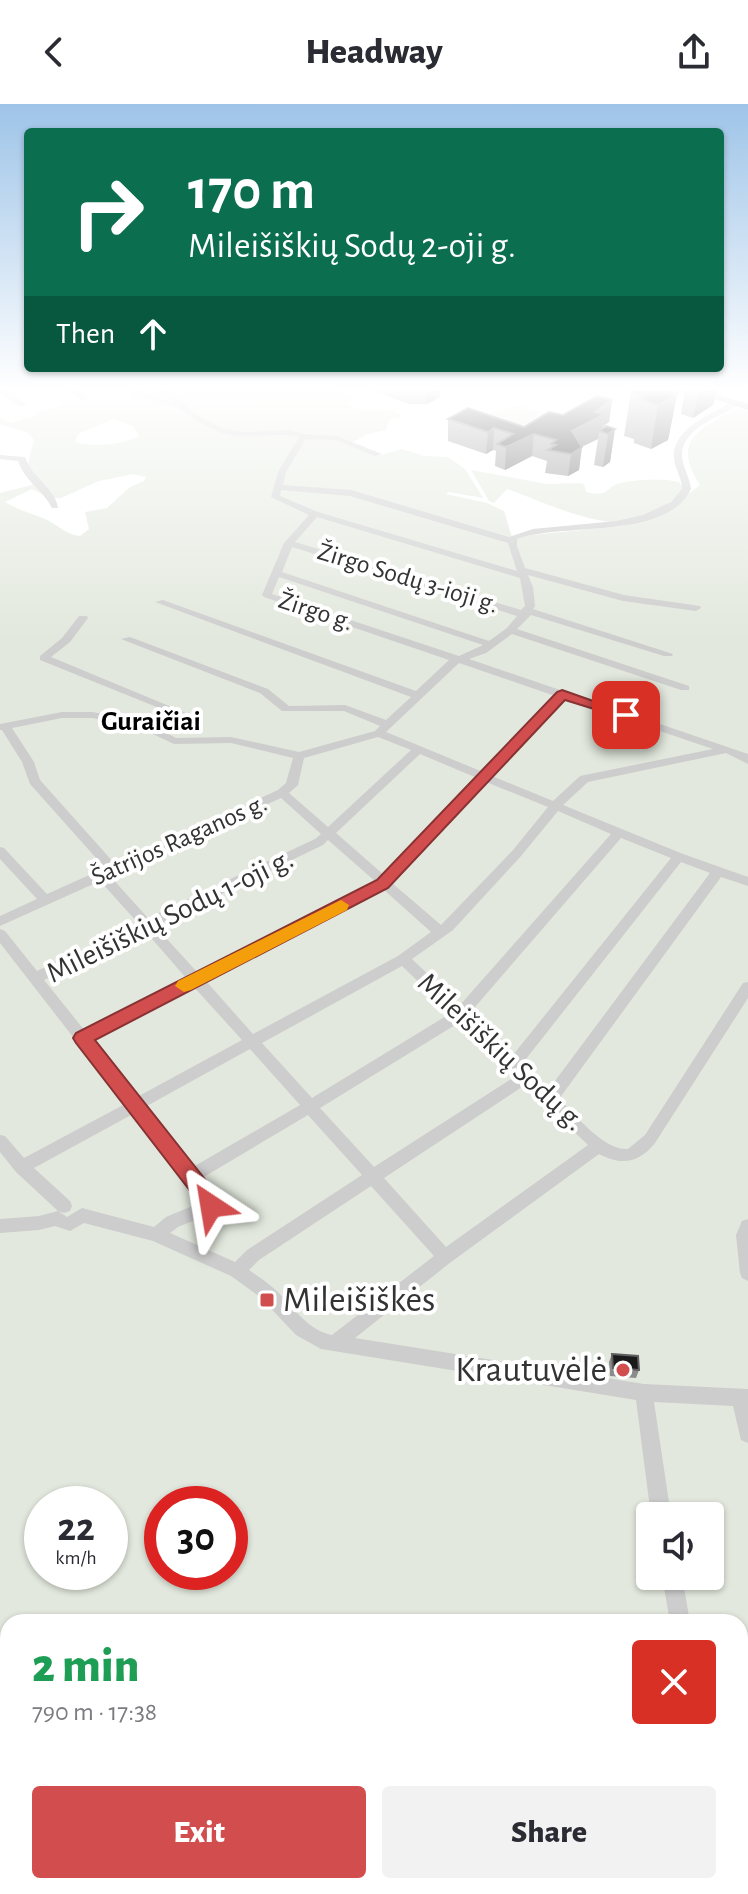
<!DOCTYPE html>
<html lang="en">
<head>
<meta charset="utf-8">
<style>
	:root { --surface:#fff; --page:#f2f2f3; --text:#2b2b33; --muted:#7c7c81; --accent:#d14d4e }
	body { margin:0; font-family:"Alegreya Sans",sans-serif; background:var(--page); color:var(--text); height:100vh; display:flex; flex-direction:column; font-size:30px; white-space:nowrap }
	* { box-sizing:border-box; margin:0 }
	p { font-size:26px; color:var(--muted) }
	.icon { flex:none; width:44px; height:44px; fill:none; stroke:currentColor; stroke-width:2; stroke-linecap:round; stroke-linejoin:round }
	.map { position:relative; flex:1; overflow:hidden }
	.panel { position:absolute; left:0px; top:1510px; width:748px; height:280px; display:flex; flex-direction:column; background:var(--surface); border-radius:24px 24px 0 0; box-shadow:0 2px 6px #0004 }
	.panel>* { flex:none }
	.hud { position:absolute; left:24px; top:24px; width:700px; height:244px; border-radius:8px; box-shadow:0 2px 6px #0004; background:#0b6e4f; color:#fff; overflow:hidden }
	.buttons { position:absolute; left:636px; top:1398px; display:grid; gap:16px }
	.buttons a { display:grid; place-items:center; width:88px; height:88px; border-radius:8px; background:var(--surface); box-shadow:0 2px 6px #0004; font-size:40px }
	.speed { position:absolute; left:24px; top:1382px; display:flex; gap:16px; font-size:40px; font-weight:700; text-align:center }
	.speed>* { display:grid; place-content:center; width:104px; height:104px; border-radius:50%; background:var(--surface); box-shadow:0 2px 6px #0004; line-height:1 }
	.speed small { font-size:20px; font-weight:400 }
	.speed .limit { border:12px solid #d22; background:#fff; color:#111 }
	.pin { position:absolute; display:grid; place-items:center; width:68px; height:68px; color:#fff; margin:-34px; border-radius:16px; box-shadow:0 4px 12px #0006 }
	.me { position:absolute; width:88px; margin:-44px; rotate:327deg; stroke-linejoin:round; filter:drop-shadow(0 0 6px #0008) }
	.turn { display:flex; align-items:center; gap:28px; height:168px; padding:0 32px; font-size:36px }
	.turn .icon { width:104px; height:104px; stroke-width:2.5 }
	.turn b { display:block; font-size:56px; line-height:68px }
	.then { display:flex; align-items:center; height:76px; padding:0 32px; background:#0003; gap:16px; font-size:30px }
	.round { display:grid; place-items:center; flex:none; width:84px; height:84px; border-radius:8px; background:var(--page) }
	.head { display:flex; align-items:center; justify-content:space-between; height:136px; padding:0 32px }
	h1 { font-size:48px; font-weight:800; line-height:60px; color:#1e9e55 }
	.cta { display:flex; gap:16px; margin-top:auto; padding:16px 32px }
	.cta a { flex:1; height:92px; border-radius:8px; background:var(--accent); color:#fff; font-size:32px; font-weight:800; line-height:92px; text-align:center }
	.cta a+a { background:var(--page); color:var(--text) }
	header { display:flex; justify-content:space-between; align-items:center; height:104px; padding:0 32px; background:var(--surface); font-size:36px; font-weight:800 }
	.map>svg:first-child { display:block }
	.green { fill:#e2e8dd; fill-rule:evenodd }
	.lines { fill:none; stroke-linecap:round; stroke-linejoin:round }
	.minor { fill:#cdcdcd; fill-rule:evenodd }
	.major { fill:#ababab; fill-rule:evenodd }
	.wall { fill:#8c8c8c }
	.shaded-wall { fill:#5f5f5f }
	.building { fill:#1a1a1a; stroke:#5f5f5f; stroke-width:2 }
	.route { fill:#d14d4e; stroke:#883233; stroke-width:2 }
	.slow { fill:#f59e0b }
	.poi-dot { fill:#d14d4e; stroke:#fff; stroke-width:3 }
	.labels { text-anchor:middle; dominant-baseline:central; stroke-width:8; stroke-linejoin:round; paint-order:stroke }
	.far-street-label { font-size:26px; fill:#333; stroke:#fff }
	.far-quarter-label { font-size:28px; font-weight:bold; fill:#000; stroke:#fff }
	.street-label { font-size:30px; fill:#333; stroke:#fff }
	.near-poi-label { font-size:36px; fill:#333; stroke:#fff; text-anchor:start }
</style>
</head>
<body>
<header><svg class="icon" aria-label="back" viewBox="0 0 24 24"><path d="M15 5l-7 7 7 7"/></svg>Headway<svg class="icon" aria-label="share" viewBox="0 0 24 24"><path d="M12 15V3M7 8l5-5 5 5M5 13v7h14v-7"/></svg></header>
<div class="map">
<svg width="748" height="1790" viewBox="0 0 748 1790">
	<rect width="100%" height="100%" fill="#fff"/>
	<!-- green -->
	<path class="green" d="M125,286H339L352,293L348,300C362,313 386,300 403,312L389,316L386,326L368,330L349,340L381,351L402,345L424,352L448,353L465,365L483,394L448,388L446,390L487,399L504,407L512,433L622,422L668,406L700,381C671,336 699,326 736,304L748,307V1790H0V389L36,380L27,363L34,336L26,328L0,321V313L11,319L35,312L38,307L53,305L71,296L126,295L134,292ZM113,315L133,322L139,332C125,341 90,343 75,338L78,330ZM133,370L146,373L144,377L130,383L107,404L85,408L89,425L80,432C66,431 56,419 43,414C30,409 18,406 5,398L32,385L50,394H61L99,377ZM42,1400H110V1468H42ZM162,1400H230V1468H162ZM650,1412H710V1472H650ZM8,1518H740V1782H8Z
		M518,302H521L570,318L518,332L485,311Z
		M471,366L547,380L580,379L584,380L586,388C611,394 605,382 621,379C639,375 661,374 679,378L685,387C668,400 646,417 623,418C588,420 541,397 507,385L494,399L489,397Z"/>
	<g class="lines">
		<!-- minor -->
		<path class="minor" d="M0,286H6L27,301L20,303L0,289Z
			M67,286H77L90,295L83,297Z
			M133,286C146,286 159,295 172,298L163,286H171L192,308L222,324L241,328L289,326L305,330L337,332L382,350L375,352L336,336L306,335L286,368L283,381L351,386L509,433L533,425L616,417L643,411L671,398L682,385C682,374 675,365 674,354C671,324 715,308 736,296L743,298C724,312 680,323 682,353C683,364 690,374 691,385C666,437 563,418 517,435V442L525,464L624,491L700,502L701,504L696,507L623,497L528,471L533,483L535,502L533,505L673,550L672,552H664L531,511L517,525L689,582V586H681L512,530L486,549L469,555L748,650V660L726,649L588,678L563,701L683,750L748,773V782L721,773L559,995C576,1011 604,1047 628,1045L645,1031L743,879L748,878V894L655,1039C639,1059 622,1062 599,1050L451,1158L355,1234L644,1280L748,1285V1339L741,1336L733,1302L654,1298L671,1412H651L636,1296L321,1245L296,1231L260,1193L231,1172L153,1137L84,1119L70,1127L55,1122L39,1126L0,1129V1115L39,1112L58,1107L67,1113L82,1104L154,1123L166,1113L202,1098L133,1010L34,1064L70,1097L72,1102L70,1107L64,1109L58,1107L16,1068L0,1048V1031L5,1032L24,1054L125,1000L0,839V825L5,827L37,867L138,819L100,777L0,822V812L37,795L0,755V743L4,744L47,790L105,764L30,680L22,658L2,626H0V620L62,608H92L139,616L169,608L40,556V552L62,534L79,512H87L88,514L70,538L51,553L186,609L184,611L149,620L176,634L231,633L299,648L375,627L380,622L344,607H282L260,589L121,535L130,533L268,585L289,602L345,601L386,616L411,593L155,498L163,496L416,587L449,556L264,493L262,491L284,439L309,411L271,393L278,368L299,333C278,328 257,334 236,332C213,329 198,317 179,305C166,296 151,300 133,286ZM281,386L350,392L508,439L517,467L318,408L280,392ZM317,413L520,474L525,502L521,506L295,438ZM292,443L517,512L507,524L489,537L282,468ZM279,473L483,541L459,552L272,490ZM459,559L555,592L483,668L386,628ZM565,595L713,645L580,672L553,697L492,672ZM62,614H92L136,622L174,640L231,639L293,654L286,679L278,686L115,760L40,676L34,658L12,624ZM378,633L411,646L328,723L289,689L298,681L304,654ZM420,650L477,674L384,771L336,729ZM486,678L548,703L513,746L441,821L392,779ZM281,694L321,730L315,735L148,814L110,772ZM558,707L611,730L460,901L412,855L453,826L521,752ZM621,734L671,754L513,951L469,910ZM328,736L376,778L198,869L155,822L323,741ZM681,758L710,769L549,985L522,960ZM383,785L431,828L398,852L253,930L206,877ZM145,827L187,875L85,927L44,876ZM402,862L451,909L312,994L262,939ZM194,883L242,936L137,993L92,936ZM460,918L516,972L374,1063L320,1004ZM250,945L300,1001L193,1063L145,1003ZM525,981L588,1041L446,1143L384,1074ZM308,1011L362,1071L247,1146L235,1158L170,1129L178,1123L217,1107L220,1099L202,1074ZM371,1082L434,1152L332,1231C305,1226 291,1198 271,1182C264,1176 256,1171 249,1166L259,1156Z
			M0,351L25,353C32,374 56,385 58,404H52C43,386 24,376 18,357L0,355Z
			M748,1115V1177L742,1174L740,1169L736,1131L742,1117Z
			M662,1472H682L690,1518H670Z
			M740,1738H748V1760H740Z
			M716,1782H740L741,1790H717Z"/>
		<!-- major -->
		<path class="major" d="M686,286H701L748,300V306Z"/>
	</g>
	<!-- wall -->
	<path class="wall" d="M371,286H440V293L427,300H409Z
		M678,286L668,336L651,345L634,339V335L624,332L631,288Z
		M685,286H716L713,301L693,314L681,310Z
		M612,296L609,318L603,322V324L615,325L610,358L603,363L594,361L598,335L581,343L579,366L568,372L545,369L547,357L532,352L505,366L495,362L496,347L493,346L486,350L448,337V315L524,323Z
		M612,1250L639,1266L636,1274L610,1272L609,1258Z"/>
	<!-- shaded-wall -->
	<path class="shaded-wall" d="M427,286H440V293L427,300Z
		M678,286L668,336L651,345L658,301Z
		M699,286H716L713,301L693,314Z
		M612,296L609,318L603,322L602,328L599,327L598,335L569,349L572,327Z
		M494,324L493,346L486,350L488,328Z
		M615,325L610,358L603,363L608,330Z
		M534,330L532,352L505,366L506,343Z
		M582,343L579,366L568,372L571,350Z"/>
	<!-- building -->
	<path class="building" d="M633,286H677L671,290L676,292L658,301L640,295L643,292L631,288Z
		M597,292L612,296L595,308L605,310L572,327L582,343L571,350L548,346L556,341L551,340L556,336L534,330L506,343L497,340L513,330L494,324L488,328L448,315L468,304L524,323L549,308L563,311Z
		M606,322L615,325L608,330L599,327Z
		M612,1250L638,1252L639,1266L613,1264Z"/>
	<!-- sky -->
	<linearGradient id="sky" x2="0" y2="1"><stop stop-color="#9ec4e8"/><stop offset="0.53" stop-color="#fff"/><stop offset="1" stop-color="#fff" stop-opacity="0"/></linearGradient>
	<rect width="748" height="537" fill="url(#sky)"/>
	<!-- route -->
	<path class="route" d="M562,586L633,611L626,615L565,596L388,784L95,936L219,1093L222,1099L218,1109L211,1111L203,1109L194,1092L76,939L73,934L76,929L377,776L557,588Z"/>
	<!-- slow -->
	<path class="slow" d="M341,796L349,801L347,806L191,886L184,888L175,882L178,877Z"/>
	<!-- markers -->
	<g class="poi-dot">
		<rect x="259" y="1188" width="16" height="16" rx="4"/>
		<circle cx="623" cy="1266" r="8"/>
	</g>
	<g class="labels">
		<!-- far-street labels -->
		<g class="far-street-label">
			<text transform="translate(408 474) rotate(17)">Žirgo Sodų 3-ioji g.</text>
			<text transform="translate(316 507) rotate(18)">Žirgo g.</text>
			<text transform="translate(179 736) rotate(-24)">Šatrijos Raganos g.</text>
		</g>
		<!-- far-quarter labels -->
		<g class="far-quarter-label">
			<text x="151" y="618">Guraičiai</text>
		</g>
		<!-- street labels -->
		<g class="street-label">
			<text transform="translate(170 812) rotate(-26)">Mileišiškių Sodų 1-oji g.</text>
			<text transform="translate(501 948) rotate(43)">Mileišiškių Sodų g.</text>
		</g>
		<!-- near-poi labels -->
		<g class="near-poi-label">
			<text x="283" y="1196">Mileišiškės</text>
			<text x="607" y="1266" text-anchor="end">Krautuvėlė</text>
		</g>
	</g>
</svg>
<div class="buttons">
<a><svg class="icon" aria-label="sound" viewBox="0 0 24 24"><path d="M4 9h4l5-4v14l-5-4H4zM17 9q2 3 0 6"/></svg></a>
</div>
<div class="speed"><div>22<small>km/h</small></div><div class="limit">30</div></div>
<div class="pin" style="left:626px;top:611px;background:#d93025"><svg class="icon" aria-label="arrive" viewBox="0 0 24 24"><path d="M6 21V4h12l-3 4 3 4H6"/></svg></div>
<svg class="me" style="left:211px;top:1102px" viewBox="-20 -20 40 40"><path d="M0-17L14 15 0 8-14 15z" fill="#d14d4e" stroke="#fff" stroke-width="4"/></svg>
<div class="hud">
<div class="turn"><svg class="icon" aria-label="right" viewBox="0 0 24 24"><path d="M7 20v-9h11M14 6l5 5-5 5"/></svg><div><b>170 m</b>Mileišiškių Sodų 2-oji g.</div></div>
<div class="then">Then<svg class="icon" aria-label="ahead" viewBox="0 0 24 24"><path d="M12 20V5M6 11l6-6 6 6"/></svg></div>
</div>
<section class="panel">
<div class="head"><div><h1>2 min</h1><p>790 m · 17:38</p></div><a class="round" style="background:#d93025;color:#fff"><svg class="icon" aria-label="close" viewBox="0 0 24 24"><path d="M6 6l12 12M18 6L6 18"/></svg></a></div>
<div class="cta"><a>Exit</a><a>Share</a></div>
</section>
</div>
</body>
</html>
